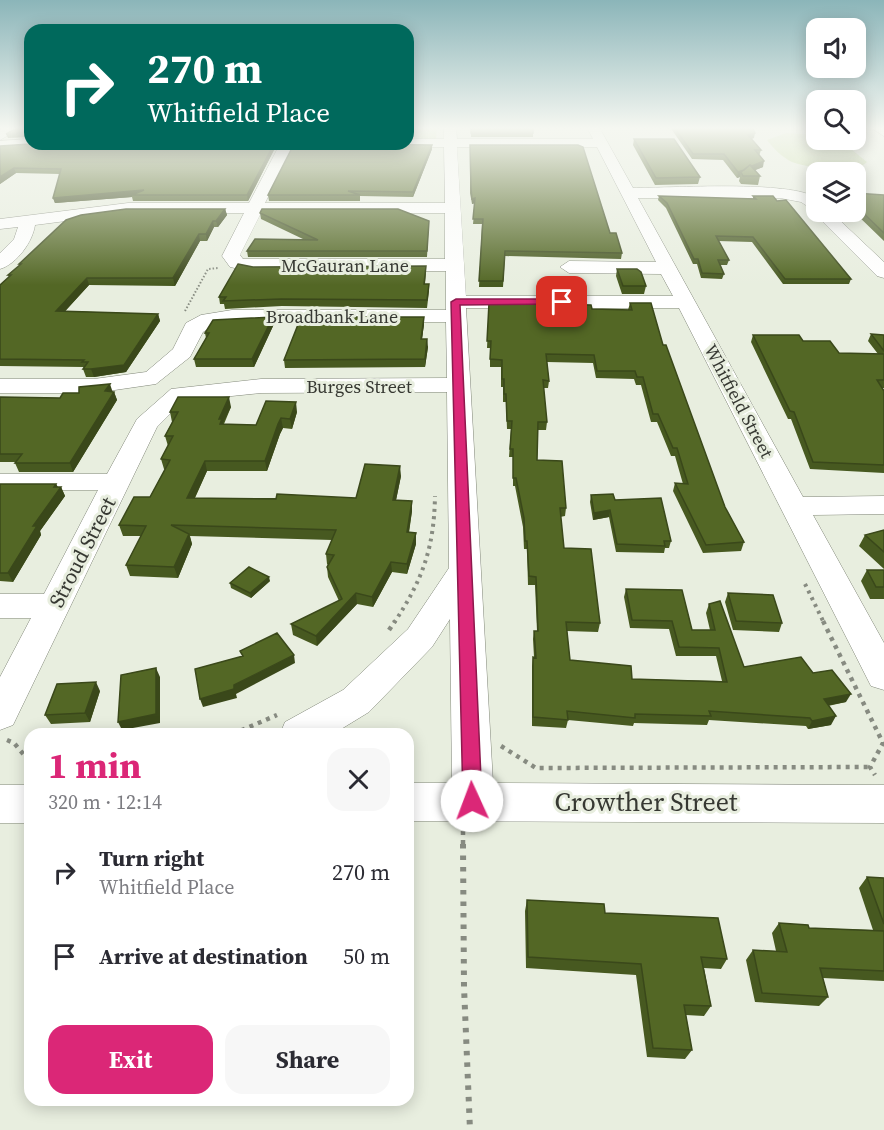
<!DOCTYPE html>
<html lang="en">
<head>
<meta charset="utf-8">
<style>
	:root { --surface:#fff; --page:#f7f7f7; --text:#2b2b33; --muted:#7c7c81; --accent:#db2777 }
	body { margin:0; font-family:"Source Serif 4",serif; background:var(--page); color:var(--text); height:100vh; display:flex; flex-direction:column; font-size:22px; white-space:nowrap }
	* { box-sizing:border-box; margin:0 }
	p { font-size:20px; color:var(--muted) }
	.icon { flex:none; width:33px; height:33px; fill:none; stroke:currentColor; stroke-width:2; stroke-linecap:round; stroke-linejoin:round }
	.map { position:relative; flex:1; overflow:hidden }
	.sheet { position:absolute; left:24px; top:728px; width:390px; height:378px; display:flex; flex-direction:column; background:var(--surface); border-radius:18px; box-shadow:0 3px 15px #0003 }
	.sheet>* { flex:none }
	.banner { position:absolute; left:24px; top:24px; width:390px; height:126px; border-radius:18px; box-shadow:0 3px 15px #0003; background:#00695c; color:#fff; overflow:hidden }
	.tools { position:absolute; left:806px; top:18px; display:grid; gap:12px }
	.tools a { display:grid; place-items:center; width:60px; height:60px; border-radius:12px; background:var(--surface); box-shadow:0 3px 15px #0003; font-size:30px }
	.pin { position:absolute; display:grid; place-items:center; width:51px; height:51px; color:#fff; margin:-26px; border-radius:12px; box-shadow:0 3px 9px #0006 }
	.me { position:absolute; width:66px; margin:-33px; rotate:358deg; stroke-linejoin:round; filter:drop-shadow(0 0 4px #0008) }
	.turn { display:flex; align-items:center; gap:21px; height:126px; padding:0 24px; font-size:27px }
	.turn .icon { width:78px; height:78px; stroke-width:2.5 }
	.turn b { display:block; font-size:42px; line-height:51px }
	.round { display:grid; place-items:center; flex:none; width:63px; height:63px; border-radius:18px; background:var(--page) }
	.headline { display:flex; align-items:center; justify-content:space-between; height:102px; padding:0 24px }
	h1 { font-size:36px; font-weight:700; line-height:45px; color:var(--accent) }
	.button { display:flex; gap:12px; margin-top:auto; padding:12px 24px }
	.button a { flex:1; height:69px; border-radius:18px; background:var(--accent); color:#fff; font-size:24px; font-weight:700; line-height:69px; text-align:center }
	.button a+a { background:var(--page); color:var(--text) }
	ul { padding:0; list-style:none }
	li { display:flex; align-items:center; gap:18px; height:84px; padding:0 24px }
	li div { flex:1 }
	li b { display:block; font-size:22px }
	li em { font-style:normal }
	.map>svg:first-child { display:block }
	.green { fill:#c7dca3 }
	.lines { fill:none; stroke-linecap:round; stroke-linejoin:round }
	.minor-casing { stroke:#808678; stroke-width:1 }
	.major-casing { stroke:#808678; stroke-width:1 }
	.path-far3 { stroke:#878b81; stroke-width:2; stroke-dasharray:1.5 2; stroke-linecap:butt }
	.path-far2 { stroke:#878b81; stroke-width:4; stroke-dasharray:3 4.5; stroke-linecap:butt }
	.path-far1 { stroke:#878b81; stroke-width:4.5; stroke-dasharray:4 5; stroke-linecap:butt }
	.path { stroke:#878b81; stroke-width:6; stroke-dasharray:4.5 7; stroke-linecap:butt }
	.minor { fill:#fff; fill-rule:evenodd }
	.major { fill:#fff; fill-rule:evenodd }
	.wall { fill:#475920 }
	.shaded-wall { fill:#3a481a }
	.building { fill:#536725; stroke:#3a481a; stroke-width:1.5 }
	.route { fill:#db2777; stroke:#8e194d; stroke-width:1.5 }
	.labels { text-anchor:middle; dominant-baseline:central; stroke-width:6; stroke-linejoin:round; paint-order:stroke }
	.far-street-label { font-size:18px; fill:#363832; stroke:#e8eedf }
	.street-label { font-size:21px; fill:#363832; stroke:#e8eedf }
	.near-street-label { font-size:26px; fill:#363832; stroke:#e8eedf }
</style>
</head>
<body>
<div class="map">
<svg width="884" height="1130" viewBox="0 0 884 1130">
	<rect width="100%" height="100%" fill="#e8eedf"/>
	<!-- green -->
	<path class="green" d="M408,127H437L436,140H408Z
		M786,133L816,135V140L841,141L867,162C856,174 807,168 792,162C783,158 772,147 767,140Z"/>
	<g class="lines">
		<defs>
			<path id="minor" d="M444,127H456L457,139H593L587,127H599L633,188C668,188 793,180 816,198V212H831L884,262V278L877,276L816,215L815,211L801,202L780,198H638L803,497L884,496V514L813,515L884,643V690L871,686L679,308H466L493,783L884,785V823L408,821V783H452L450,619L432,647L369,712L333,734H280L285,722L343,690L408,629L449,568L447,392L261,393L183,401L157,427L13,725L0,730V677L31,618H0V594H44L98,490H0V474H107L137,419L171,389L261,379L447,378L446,322H232L214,325L203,332L190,357L156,384L94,393H0V379H94L146,372L173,349L186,323L201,315L232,310H446V271L254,272L230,267L222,256L244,213H128L35,225C33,241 17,264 0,269V253L14,239L18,227L0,229V219L128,203H249L280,144H294L265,203H445L444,147H408L402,144H408V139H444ZM457,147H597L656,262L569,261L560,267L569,273L661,274L673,296H466ZM261,213H445V259H243L240,255Z
				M870,127H884V136Z
				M30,139V144H36L35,146L0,149V141Z
				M0,785H30V823H0Z"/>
			<path id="major" d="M7,127H23L0,140V130Z"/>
		</defs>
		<!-- minor casing -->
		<use href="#minor" class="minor-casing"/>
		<!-- major casing -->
		<use href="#major" class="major-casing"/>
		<!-- path-far3 -->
		<path class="path-far3" d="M185,311L208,269L218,268"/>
		<!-- path-far2 -->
		<path class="path-far2" d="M805,584L824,623
			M394,623C423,579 434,548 435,496"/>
		<!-- path-far1 -->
		<path class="path-far1" d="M823,621L883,743L870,767L875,775
			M389,630L395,621
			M233,734L277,715
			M7,740L14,743L30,762
			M501,746L536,768L870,767
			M463,831V845"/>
		<!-- path -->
		<path class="path" d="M463,844L464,987L470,1130"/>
		<!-- minor -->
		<use href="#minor" class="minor"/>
		<!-- major -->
		<use href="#major" class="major"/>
	</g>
	<!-- wall -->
	<path class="wall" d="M471,127H533V137H471Z
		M670,127H752L754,138L751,139L761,150L759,156L763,167L755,170L760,176L758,185L741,184L739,181L740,177L737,178L723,160L692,159Z
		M634,139L700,177L698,184L655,185L633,145Z
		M277,144L248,201H133L132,197L55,203L53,198L60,174L16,173L0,184V146Z
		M432,145V149L413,197L360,196V201H269L268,195Z
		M470,145L610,233L622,253L621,259L505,256L503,287H479L482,224H473L475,203L472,204L470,193Z
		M855,193L884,195V241L854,212Z
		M659,196L753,199V196L851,279L849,284H783L752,242L718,241L729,260L727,265H720L724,274L722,279L701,278L697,264H693L666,208L658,200Z
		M225,209L227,215L218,227H214L207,241H200L175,286L89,285L65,311L158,314L160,321L126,372L94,377H86L83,369L84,367L0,366V285L9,277L8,275L20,265L19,264Z
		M260,213L429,221L427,257H248L247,251L305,240L261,219Z
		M253,267L426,273L425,284L429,291L427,308L282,306L225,309L224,304H220L219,297Z
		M617,269L646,286L644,294H622L616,276Z
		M489,303L592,309L628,310L630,303L663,345L725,507L744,542L741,551L703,553L673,491L675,483L683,484L675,456H671L657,422H651L641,385H636L634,379L596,378L593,363L547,362L549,381L548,388H543L547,422L546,430H538L537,460L566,508L565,516L560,517L564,548L600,623L598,632L567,631L570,660L632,679L722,681L716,656H676L669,629L630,628L624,597L626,589L692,630H710L706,613L709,604L744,667L813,673L846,702L828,706L831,725L808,729L806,726L709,720L707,725L634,723L633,726L568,720L566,728L532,726V666L533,657H534L533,639L534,631H537L535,585H528L527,549H524L523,527L515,486H513V457H509L511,429H507L506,402H503V387H501V367H490V348H487Z
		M273,317L274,324L254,367H196L194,359L206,338L205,333Z
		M424,317V324L422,339L428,347L425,367L285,368L284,360Z
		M871,334L884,335V388H882L884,391V473L810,469L791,419H788L751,342L753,335L803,341L839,353L878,354L868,341Z
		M114,392L117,400L73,472H19L15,463L16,462H0V397L60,398Z
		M231,407L224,424L256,425L297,412L292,429L283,428L280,434L267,471H207L195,498H356L401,476L396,500L412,511L409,533H416V544L407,574L392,572L373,607L357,604L317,646L293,635L291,624L339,601L328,577L327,567L328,565L327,564L326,554L332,540L190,536L192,544L178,578L130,576L126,565L141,536H123L119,525L150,497L165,469H164L161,459L168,446L165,436L172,422L170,412Z
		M0,484H56L58,487H61L65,496L40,531L41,535L13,582L0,581Z
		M591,495L615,500L671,541L669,548H665L664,553L616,552L609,517L593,520L590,502Z
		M884,530V569L859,546L865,535Z
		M867,570H884V599H870L861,581Z
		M270,581L251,598L231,588L230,583Z
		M728,593L782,623L779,632L733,630L725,602Z
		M100,691L90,722L51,724L45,715Z
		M867,877L884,878V981L823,978L828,997L819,1006L755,1002L746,960L753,950L776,951L772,933L779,923L809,928L873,930L859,888Z
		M527,900L605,913L727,959L721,969L704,968L711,1006L704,1016L686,1015L692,1050L685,1059L647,1057L636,975L526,968L525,911Z
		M138,1100H164L163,1103Z"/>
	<!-- shaded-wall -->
	<path class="shaded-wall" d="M28,132L30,137L8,138L6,134Z
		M755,133L754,138L747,140L748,135Z
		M274,144H277L248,201L247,195Z
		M432,145V149L413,197V192Z
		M764,161L763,167L743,175L741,172L740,177L737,178L738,172Z
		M14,168L16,173L0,184V177Z
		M144,190L132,195V197L55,203L53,198Z
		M475,198V203L472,204V199Z
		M225,209L227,215L218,227L216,221Z
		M213,221L214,227L207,241L206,234Z
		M199,234L200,241L175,286L173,278Z
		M87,278L89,285L59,318L56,311Z
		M158,314L160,321L126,372L94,377L91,369Z
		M273,317L274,324L254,367L252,359Z
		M424,317V324L421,347V339Z
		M427,339L428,347L425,367V359Z
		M110,384L113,393L105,391Z
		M114,392L117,400L73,472L70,463Z
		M229,397L231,407L223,423L225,429L222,434L219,419Z
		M296,402L297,412L292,429L290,419Z
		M281,418L283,428L280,434L267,471L265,461L278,424Z
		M205,461L207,471L190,508L187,498Z
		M400,466L401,476L394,510L393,500Z
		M56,484L59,490L61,487L65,496L40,531L41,535L13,582L8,573Z
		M412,501V511L407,543V532Z
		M610,510L609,517L593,520L594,513Z
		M416,533V544L407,574V564Z
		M189,534L192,544L178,578L174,567Z
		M391,562L392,572L373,607L372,597Z
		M269,577L270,581L251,598L250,593Z
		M356,593L357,604L317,646L316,636Z
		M294,655L295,663L236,694L237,698L203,707L200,699L234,685Z
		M156,668L160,677V723L122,730L118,722Z
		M96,682L100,691L90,722L85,713Z
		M851,694L846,702L819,707L824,699Z
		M836,716L831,725L808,729L812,721Z"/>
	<!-- building -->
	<path class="building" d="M19,127H30V134L28,132L6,134Z
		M471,127H533V133H471Z
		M674,127H752L755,133L748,135L761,150H755L764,161L752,166L750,165L744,170L738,172L724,154H693Z
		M634,139H674L700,177L656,178Z
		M30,144H274L247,195H132L144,190L53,198L61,169L14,168L0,177V146Z
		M294,144H359L432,145L413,192L348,191L360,195H268Z
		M470,145H578L583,147L610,233H616L622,253L505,251L503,281H479L483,219H473L475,198L472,199L471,188Z
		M750,165L760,176H743L741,172Z
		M855,193L884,195V233L855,205Z
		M659,196L756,199L753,196H773L777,201L786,200L851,279H785L753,237L716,236L729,260H718L724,274L702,273L698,259H694L667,203Z
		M126,209H225L216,221H213L206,234H199L173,278H87L56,311L158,314L124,365L91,369H83L88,362H82L84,360L0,359V285L11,275H8L21,264H19L66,220L81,215Z
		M262,209H398L429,221L427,251H247L255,239L318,240L260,213Z
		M238,264L253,267L426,266L424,284H429L427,300L281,299L223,301L226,297H219Z
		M617,269H637L641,272L646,286H623Z
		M489,303L591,305L592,309L632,310L630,303H651L663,345H666L725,507L744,542L706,545L675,483L688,484L677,448H673L658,414H653L643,377H637L635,371H597L594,355L546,354L549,381L543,380L547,422H538L537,460L562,461L566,508H560L564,548L591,549L600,623L566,622L570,660L631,666L632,679L727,682L719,648L679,647L672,621L632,620L626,589L682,590L692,630H715L709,604L720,601L744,667L801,657L813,673L832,670L851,694L824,699L836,716L812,721L810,718L709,711L711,716L635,714V718L567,711L568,720L533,717V657L536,658L534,631H538L536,577L529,576L527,541H525L524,518L516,478H513V449H510L512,421H507L506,394H504V379H502V360L490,359L491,341H487Z
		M273,317L252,359H194L209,333H205L213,320Z
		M301,317H424L421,339H427L425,359L284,360Z
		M871,334L884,335V351Z
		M753,335H799L803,341H830L839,353L884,354V380H877L884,391V465L813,462L794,412L790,411Z
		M110,384L105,391L114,392L70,463H15L22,454H0V397L60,398L63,393H79V387Z
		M178,397H229L219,419H222L220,424L256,425L266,401L296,402L290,419L281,418L278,424L265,461H205L187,498L276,499L277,494L356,498L365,464L400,466L393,500L412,501L407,532L416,533L407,564L391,562L372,597L356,593L316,636L291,624L342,599L327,567L334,555L326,554L336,530L171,525L189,534L174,567L126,565L146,526L119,525L134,497H150L170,460L161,459L173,436H165L178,412H170Z
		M0,484H56L54,487H61L33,526H37L8,573H0Z
		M613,494L615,500L661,498L671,541H664L665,546L617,544L610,510L594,513L591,495Z
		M884,530V552L865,535Z
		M249,567L269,577L250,593L230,583Z
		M867,570H884V587H876Z
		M728,593L773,595L782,623L736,621Z
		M277,633L294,655L234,685V689L200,699L195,669L243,656L240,651Z
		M156,668V714L118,722L121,675Z
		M96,682L85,713L45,715L57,684Z
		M867,877L884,878V924Z
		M527,900L604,904L605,913L718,918L727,959L701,957L711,1006L684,1005L692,1050L653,1048L641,964L528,957Z
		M779,923L808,925L809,928L884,931V971L820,968L828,997L762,993L753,950L787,952Z"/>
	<!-- sky -->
	<linearGradient id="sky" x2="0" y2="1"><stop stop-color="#8bb5b9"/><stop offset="0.45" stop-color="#f5f7f1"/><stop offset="1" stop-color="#f5f7f1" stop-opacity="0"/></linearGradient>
	<rect width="884" height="285" fill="url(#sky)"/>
	<!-- route -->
	<path class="route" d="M456,299H562L567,302L562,304L460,305L482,801L479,807L472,809L466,807L463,801L451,302Z"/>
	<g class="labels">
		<!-- far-street labels -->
		<g class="far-street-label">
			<text x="345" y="265">McGauran Lane</text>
			<text x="332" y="316">Broadbank Lane</text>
			<text x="359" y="386">Burges Street</text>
			<text transform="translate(739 401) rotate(62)">Whitfield Street</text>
		</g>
		<!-- street labels -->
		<g class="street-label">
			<text transform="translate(82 552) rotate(-63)">Stroud Street</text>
		</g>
		<!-- near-street labels -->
		<g class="near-street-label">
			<text x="646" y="802">Crowther Street</text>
		</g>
	</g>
</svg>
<div class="tools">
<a><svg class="icon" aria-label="sound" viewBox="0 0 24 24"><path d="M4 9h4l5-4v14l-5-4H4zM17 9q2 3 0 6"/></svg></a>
<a><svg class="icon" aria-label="search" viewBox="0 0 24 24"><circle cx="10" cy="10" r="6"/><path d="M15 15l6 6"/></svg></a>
<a><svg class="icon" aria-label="layers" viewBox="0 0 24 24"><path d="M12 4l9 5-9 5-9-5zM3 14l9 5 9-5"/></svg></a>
</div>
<div class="pin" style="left:562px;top:302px;background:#d93025"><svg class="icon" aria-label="arrive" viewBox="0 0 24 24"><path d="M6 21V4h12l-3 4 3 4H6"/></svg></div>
<svg class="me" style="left:472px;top:801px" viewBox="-20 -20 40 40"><circle r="19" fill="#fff"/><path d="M0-13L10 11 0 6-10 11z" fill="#db2777"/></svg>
<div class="banner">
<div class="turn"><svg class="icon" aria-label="right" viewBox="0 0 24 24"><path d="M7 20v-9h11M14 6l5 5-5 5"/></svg><div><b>270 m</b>Whitfield Place</div></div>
</div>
<section class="sheet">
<div class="headline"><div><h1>1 min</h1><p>320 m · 12:14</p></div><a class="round"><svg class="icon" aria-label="close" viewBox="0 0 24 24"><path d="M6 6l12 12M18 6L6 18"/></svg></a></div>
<ul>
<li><svg class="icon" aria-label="right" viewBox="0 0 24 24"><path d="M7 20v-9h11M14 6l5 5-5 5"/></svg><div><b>Turn right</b><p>Whitfield Place</p></div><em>270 m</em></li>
<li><svg class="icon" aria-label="arrive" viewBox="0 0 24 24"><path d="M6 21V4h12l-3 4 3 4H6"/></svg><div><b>Arrive at destination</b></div><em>50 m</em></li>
</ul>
<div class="button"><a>Exit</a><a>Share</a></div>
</section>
</div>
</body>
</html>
